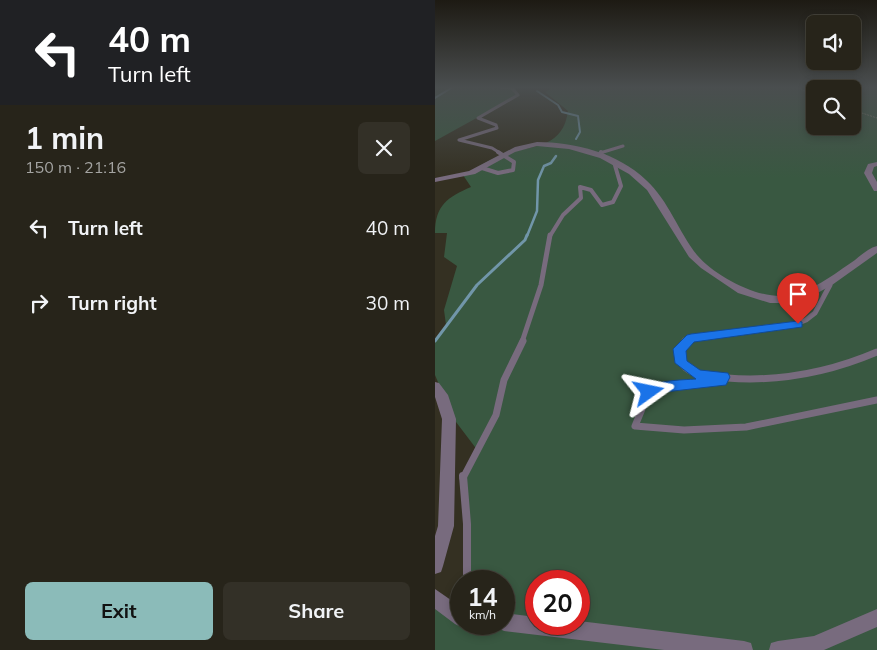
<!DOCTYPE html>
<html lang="en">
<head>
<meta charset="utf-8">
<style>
	:root { --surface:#27241a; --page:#333027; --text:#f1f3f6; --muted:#a4a4a2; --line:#434139; --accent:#8bbbb9 }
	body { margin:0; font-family:Mulish,sans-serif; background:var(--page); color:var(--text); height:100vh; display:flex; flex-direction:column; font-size:19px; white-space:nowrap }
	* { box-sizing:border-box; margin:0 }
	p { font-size:16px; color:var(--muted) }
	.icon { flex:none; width:28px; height:28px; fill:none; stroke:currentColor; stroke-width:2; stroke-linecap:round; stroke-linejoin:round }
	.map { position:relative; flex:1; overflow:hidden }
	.details { display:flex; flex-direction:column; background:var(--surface); width:435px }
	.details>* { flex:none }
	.hud { background:#202124; color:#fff; overflow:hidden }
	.tools { position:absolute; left:371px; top:15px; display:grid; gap:10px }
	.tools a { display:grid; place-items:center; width:55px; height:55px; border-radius:8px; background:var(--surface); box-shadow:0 2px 8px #0003,0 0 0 1px var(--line); font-size:25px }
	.speed { position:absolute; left:15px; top:570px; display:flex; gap:10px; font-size:25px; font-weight:700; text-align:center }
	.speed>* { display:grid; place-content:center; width:65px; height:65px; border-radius:50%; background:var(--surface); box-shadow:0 2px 8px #0003,0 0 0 1px var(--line); line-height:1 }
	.speed small { font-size:12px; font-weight:400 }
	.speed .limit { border:8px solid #d22; background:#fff; color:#111 }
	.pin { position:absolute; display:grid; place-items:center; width:42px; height:42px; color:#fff; margin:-51px -21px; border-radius:50% 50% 50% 0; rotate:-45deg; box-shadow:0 0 5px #0007 }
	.pin .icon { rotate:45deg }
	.me { position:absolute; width:55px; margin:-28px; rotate:78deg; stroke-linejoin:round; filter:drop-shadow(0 0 4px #0008) }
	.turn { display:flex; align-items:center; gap:18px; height:105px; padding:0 25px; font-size:22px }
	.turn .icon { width:65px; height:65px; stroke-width:2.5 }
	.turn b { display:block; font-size:35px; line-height:42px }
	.round { display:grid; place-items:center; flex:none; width:52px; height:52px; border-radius:8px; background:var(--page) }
	.head { display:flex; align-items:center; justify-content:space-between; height:85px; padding:0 25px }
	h1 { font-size:30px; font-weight:700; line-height:38px }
	.action { display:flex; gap:10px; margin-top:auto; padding:10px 25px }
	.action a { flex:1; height:58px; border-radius:8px; background:var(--accent); color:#111; font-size:20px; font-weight:700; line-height:58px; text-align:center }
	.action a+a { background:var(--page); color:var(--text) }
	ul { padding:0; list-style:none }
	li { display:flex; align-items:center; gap:15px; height:75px; padding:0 25px }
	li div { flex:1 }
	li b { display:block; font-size:19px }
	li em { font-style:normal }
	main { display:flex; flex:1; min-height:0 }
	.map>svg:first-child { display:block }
	.green { fill:#395841; fill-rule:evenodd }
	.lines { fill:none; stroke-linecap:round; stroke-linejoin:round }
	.stream-far2 { stroke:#7196a9; stroke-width:2 }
	.stream-far1 { stroke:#7196a9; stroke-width:2.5 }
	.stream { stroke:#7196a9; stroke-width:3 }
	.path { stroke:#848175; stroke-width:1; stroke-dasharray:2 1; stroke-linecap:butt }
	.service-far4 { stroke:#786b7e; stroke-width:3 }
	.service-far3 { stroke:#786b7e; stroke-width:4 }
	.service-far2 { stroke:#786b7e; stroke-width:5 }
	.service-far1 { stroke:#786b7e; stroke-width:7 }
	.service { stroke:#786b7e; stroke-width:8 }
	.minor { fill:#786b7e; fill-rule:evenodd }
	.route { fill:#1a73e8; stroke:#114b97 }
</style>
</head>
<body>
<main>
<section class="details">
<div class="hud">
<div class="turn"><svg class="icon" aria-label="left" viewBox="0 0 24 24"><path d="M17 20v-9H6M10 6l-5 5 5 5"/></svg><div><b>40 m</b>Turn left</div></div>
</div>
<div class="head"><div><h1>1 min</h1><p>150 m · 21:16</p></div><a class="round"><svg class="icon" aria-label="close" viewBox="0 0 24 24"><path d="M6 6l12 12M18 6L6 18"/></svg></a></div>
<ul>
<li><svg class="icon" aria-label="left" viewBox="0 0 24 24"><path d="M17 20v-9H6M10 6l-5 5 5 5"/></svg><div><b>Turn left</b></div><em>40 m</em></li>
<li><svg class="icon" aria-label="right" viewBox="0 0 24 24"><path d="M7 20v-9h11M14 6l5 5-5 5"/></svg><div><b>Turn right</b></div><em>30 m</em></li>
</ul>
<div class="action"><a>Exit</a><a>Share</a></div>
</section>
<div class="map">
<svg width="442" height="650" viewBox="0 0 442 650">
	<rect width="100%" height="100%" fill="#343022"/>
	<!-- green -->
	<path class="green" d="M0,87H67L77,88L83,95L0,141Z
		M118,87H442V650H0V598L26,618V624H69V581H32L28,475L43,451L18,418L0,375V341L11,325L9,310L22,266L9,257L12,233H0C0,205 13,197 36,187L28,175C42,168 56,158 70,154C99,145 128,148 133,111L110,92ZM380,89H418V126H380ZM101,581H144V624H101Z"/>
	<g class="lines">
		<!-- stream-far2 -->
		<path class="stream-far2" d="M102,91L123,105L127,112L143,116L145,132L141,139
			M0,98L18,87"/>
		<!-- stream-far1 -->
		<path class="stream-far1" d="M92,236L102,211L103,180L109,166L116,163L121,156"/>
		<!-- stream -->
		<path class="stream" d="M0,341L42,285L90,240L92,235"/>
		<!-- path -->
		<path class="path" d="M360,87L380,95
			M418,110L442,118"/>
		<!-- service-far4 -->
		<path class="service-far4" d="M24,140L62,128L61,125L43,118L83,95L77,88L67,87
			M24,140L57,148L65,153
			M165,153L188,146"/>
		<!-- service-far3 -->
		<path class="service-far3" d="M166,152L165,154L169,156
			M47,168L63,173L78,170L79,162L63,152
			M115,236L128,215L146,198L145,187L156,190L167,205L178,202L186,186L179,162"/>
		<!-- service-far2 -->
		<path class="service-far2" d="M87,342L106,285L115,235
			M249,342L261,336L356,326L371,320L380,313L395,285L392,283"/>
		<!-- service-far1 -->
		<path class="service-far1" d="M250,341C243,351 242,359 251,368C262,377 278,377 292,378C345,382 393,373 442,352
			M289,377L286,381L218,389L214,392L200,426L249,430L311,427L442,400
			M28,478L61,415L69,380L88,341"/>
		<!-- service -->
		<path class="service" d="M28,476L32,524V581"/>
		<!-- minor -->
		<path class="minor" d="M102,142C140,142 183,153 211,180C234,201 243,231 262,255C280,276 321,298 349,296C375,294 399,274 420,260C426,255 434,248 442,246V253L397,285L377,296L349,303H335L303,293L266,268L254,257L212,190L194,174L165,158L134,149L102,146L80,152L40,174L0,182V178L34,171L80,147Z
			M442,162V166L439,167L437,173L442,182V191H439L429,173L433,164Z
			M0,382L4,383L13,395L21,419L19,526L8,566L6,572L0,574V536L3,526L7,419L0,397Z
			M0,589L26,607V624H32L26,627L20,624L0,609Z
			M442,609V627L389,650H334L336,643L343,641L379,636Z
			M69,613L101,617V624H144V621L309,641L316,643L318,650H229L69,631L63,628L61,624H69Z"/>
	</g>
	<!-- sky -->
	<linearGradient id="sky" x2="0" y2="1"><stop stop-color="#1d1a13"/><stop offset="0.49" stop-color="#4a4e4f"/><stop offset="1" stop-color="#4a4e4f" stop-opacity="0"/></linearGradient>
	<rect width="442" height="178" fill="url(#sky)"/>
	<!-- route -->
	<path class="route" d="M363,321L367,322V327L259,342L251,351L252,361L265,370L293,373L295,377L291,385L221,393L214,397L207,392C214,380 248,380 261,379L240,363L238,349L252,335L256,334Z"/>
</svg>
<div class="tools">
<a><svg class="icon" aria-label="sound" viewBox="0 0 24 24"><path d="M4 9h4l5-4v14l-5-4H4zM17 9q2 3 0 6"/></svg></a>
<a><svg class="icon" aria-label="search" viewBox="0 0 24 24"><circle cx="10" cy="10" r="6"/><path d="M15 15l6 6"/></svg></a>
</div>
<div class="speed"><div>14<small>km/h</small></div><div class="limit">20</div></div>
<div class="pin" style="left:363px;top:324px;background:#d93025"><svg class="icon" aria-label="arrive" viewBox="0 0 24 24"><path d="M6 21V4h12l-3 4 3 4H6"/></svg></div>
<svg class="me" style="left:214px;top:392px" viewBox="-20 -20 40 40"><path d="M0-17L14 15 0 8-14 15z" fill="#1a73e8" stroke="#fff" stroke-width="4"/></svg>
</div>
</main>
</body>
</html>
